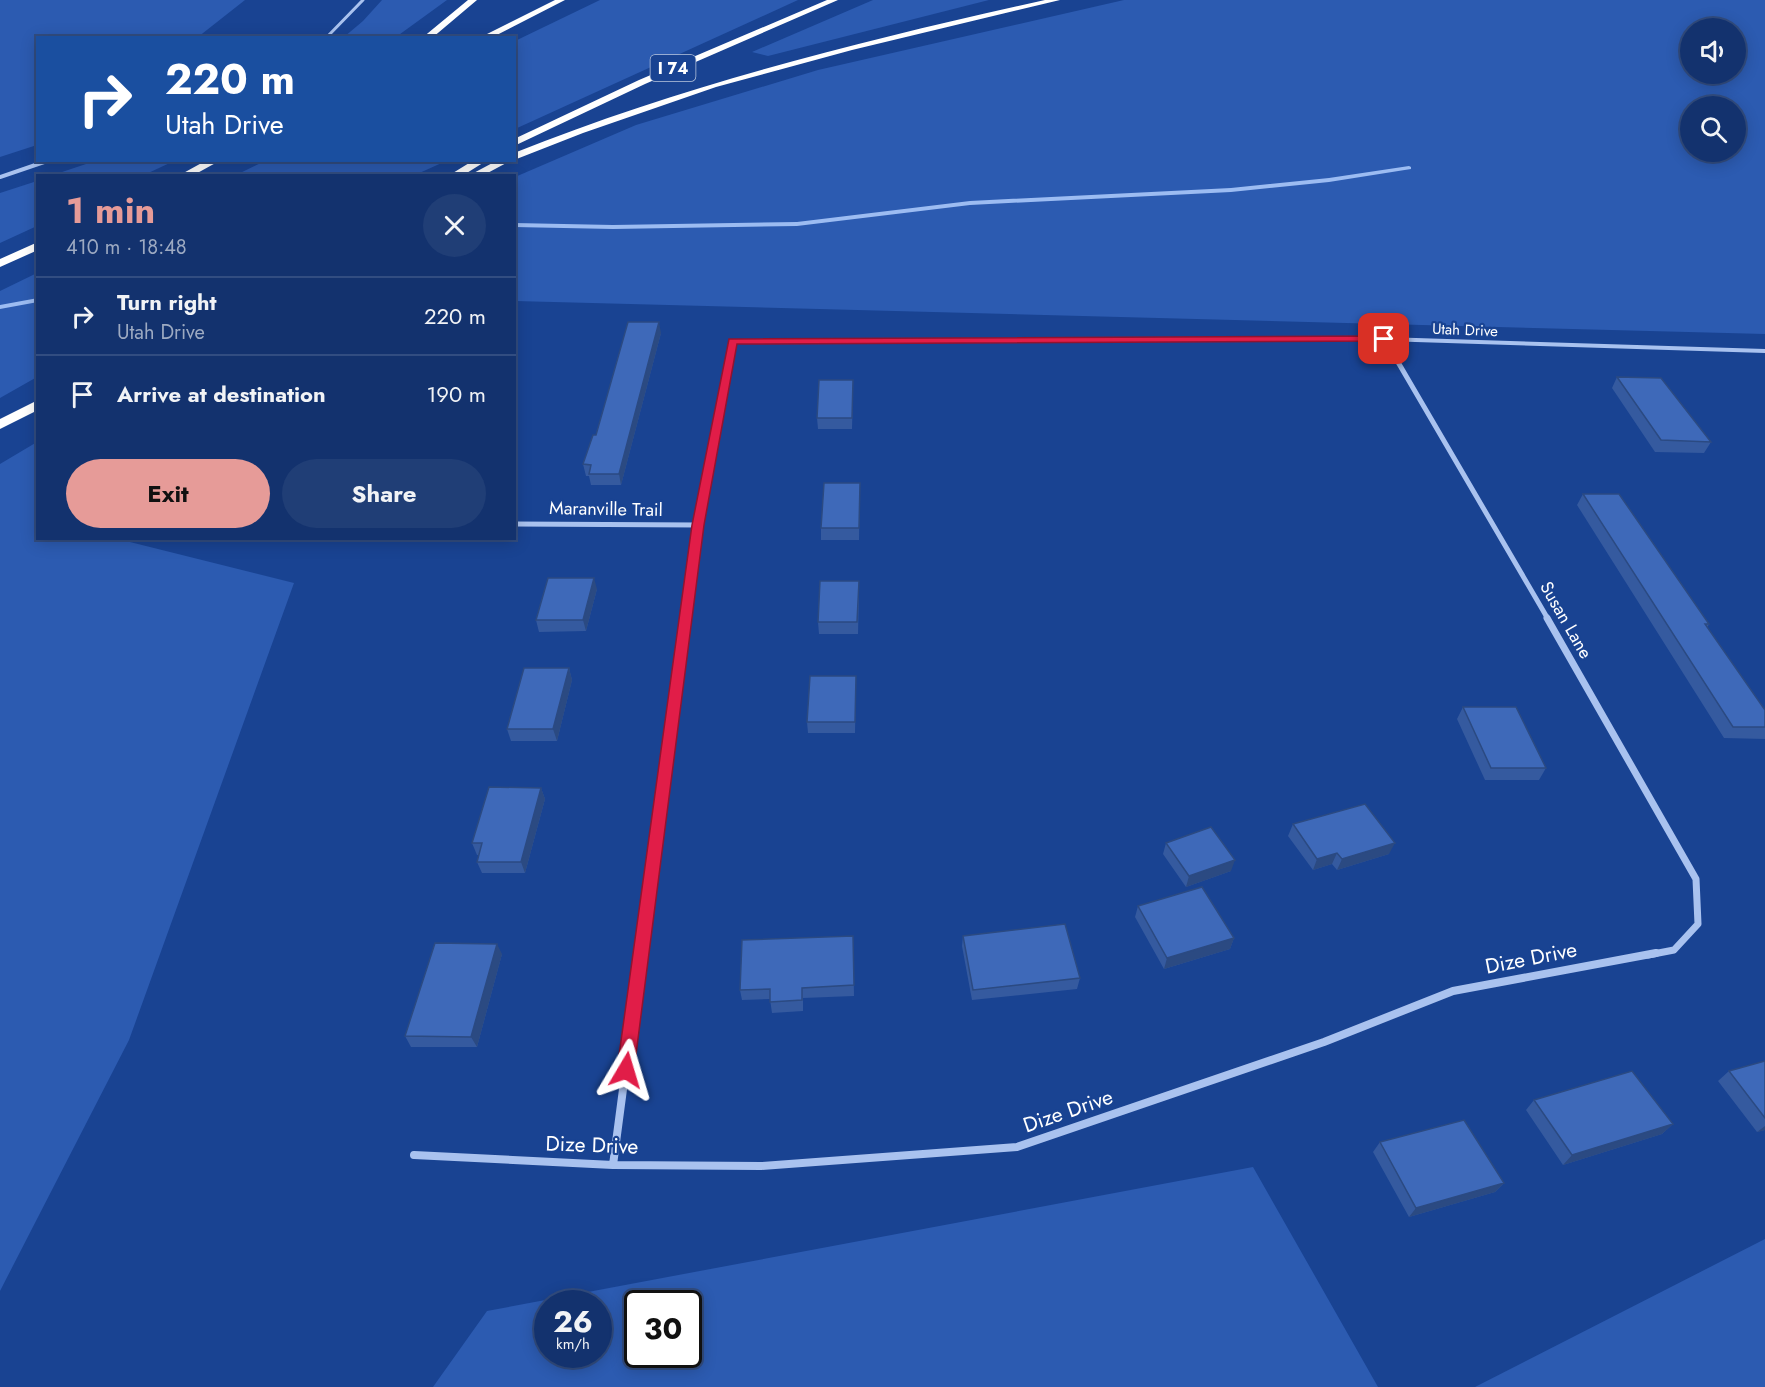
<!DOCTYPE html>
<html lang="en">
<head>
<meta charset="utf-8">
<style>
	:root { --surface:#13326e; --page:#203e76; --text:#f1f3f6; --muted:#9daac2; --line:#324d81; --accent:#e69b98 }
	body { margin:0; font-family:Jost,sans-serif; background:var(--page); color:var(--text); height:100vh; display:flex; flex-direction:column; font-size:22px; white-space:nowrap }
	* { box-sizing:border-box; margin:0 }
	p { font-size:20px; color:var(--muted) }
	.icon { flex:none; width:33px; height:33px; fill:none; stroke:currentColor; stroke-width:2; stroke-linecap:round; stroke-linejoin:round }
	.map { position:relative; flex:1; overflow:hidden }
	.sheet { position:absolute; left:36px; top:174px; width:480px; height:366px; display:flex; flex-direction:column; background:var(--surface); border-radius:0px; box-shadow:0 3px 15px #0003,0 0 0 2px var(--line) }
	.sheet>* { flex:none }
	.guide { position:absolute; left:36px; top:36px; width:480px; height:126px; border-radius:0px; box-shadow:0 3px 15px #0003,0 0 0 2px var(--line); background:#1a4fa0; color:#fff; overflow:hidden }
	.fabs { position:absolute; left:1680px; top:18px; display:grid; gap:12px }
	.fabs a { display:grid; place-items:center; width:66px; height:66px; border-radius:50%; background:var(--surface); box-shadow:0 3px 15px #0003,0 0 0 2px var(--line); font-size:30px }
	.speed { position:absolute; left:534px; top:1290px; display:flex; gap:12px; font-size:30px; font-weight:700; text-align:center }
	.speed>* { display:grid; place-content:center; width:78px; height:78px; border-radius:50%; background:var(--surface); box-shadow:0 3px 15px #0003,0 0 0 2px var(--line); line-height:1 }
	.speed small { font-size:15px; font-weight:400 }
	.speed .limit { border:3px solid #111; border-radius:9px; background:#fff; color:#111 }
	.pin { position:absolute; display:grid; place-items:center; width:51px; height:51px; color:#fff; margin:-26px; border-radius:12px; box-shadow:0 3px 9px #0006 }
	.me { position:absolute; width:66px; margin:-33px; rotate:7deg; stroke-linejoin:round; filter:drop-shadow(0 0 4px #0008) }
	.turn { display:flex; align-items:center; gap:21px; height:126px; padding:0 30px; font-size:27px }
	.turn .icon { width:78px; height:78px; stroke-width:2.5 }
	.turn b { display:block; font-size:42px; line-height:51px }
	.round { display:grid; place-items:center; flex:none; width:63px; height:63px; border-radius:32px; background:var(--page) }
	.head { display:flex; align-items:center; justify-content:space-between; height:102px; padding:0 30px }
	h1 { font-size:36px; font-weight:700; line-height:45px; color:var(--accent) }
	.button { display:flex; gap:12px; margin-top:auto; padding:12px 30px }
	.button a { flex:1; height:69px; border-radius:36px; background:var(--accent); color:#111; font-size:24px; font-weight:700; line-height:69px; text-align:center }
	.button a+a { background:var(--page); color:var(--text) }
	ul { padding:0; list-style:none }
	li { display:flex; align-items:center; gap:18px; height:78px; padding:0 30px; border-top:2px solid var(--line) }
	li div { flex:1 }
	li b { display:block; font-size:22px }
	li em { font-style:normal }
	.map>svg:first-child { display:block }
	.green { fill:#2c5bb1; fill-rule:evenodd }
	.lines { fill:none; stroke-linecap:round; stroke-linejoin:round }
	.stream { fill:#9cbcf2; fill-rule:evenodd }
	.minor-far4 { stroke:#a9c2ef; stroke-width:3 }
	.minor-far3 { stroke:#a9c2ef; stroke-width:4 }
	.minor-far2 { stroke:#a9c2ef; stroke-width:5 }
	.minor-far1 { stroke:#a9c2ef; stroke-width:7 }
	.minor { stroke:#a9c2ef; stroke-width:8 }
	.motorway { fill:#fff; fill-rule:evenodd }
	.wall { fill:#355a9f }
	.shaded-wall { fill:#2b4a82 }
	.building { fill:#3e69b9; stroke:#2b4a82; stroke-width:1.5 }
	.route { fill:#e11d48; stroke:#92132f; stroke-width:1.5 }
	.labels { text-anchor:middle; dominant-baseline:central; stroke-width:4.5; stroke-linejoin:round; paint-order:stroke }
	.far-street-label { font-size:15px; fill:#fff; stroke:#194392 }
	.shield { fill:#194392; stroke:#bac7de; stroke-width:1.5 }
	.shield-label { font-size:16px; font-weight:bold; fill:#fff }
	.street-label { font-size:18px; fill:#fff; stroke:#194392 }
	.near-street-label { font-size:21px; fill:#fff; stroke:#194392 }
</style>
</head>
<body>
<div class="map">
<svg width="1765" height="1387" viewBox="0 0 1765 1387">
	<rect width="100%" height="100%" fill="#194392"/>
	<!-- green -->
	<path class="green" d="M0,0H245L198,37L38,38L37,145L0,157Z
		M382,0H447L396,37H344L363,21Z
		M600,0H798L515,129V41Z
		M873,0H989L768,56L752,52Z
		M1124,0H1765V334L515,301V177L636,125L818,70ZM1690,28H1736V74H1690ZM1690,106H1736V152H1690Z
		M98,160H174V161L144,175H53Z
		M267,160H446V161L415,175H236Z
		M37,181V226L0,243V193Z
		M37,273V377L0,398V291Z
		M37,442L38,538L118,539L294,583L129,1040L0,1291V464Z
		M1253,1167L1378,1387H433L487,1311ZM548,1304H598V1354H548ZM638,1304H688V1354H638Z
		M1765,1239V1387H1475Z"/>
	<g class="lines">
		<!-- stream -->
		<path class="stream" d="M1409,166L1411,167V169L1329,182L1231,192L970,205L797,226L613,229L514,227V223L613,225L797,222L970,201L1231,188L1329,178Z
			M38,298V302L0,309V305Z"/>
		<!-- minor-far4 -->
		<path class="minor-far4" d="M326,38L363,0"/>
		<!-- minor-far3 -->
		<path class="minor-far3" d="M0,177L50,160
			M1384,339L1396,359
			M730,359L733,341L1384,339L1765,351"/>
		<!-- minor-far2 -->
		<path class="minor-far2" d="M1395,357L1548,619
			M514,524L698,525
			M685,619L698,525L730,357"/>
		<!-- minor-far1 -->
		<path class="minor-far1" d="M1547,618L1696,879L1698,924L1674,950L1648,955
			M641,955L686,618"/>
		<!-- minor -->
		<path class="minor" d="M414,1155L613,1165L761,1166L1017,1147L1324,1042L1453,991L1656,953
			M613,1165L641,953"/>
		<!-- motorway -->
		<path class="motorway" d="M468,0H477L432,38H422Z
			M555,0H565L491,38H479Z
			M827,0H838L645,84L514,146V139L639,80Z
			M1045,0H1060L852,50L716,87L583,133L514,160V153C687,84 865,40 1045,0Z
			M207,160H221L192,176H178Z
			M474,160L486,161L462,176H448Z
			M498,160H512L482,176H468Z
			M38,242V250L0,267V259Z
			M38,400V410L0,429V419Z"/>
	</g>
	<!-- wall -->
	<path class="wall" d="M661,333L621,485H591L589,476H586L583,464L596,435Z
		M1617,377L1711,442L1704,453L1655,452L1612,388Z
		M853,391L852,429H818L817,418Z
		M860,483L859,540H821V528Z
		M1583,494L1709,624L1707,628L1765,710V739L1724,738L1577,505Z
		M597,589L586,631L539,632L536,620Z
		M859,593L858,634H819L818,622Z
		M569,668L572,680L557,741H511L507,729Z
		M856,676L855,733H808L807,722Z
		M1463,707L1546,768L1539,780H1485L1457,719Z
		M541,788L545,799L525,873H482L477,862L479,855H477L472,843Z
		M1293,824L1389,854L1337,870L1332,864L1313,870L1288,836Z
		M1166,843L1231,871L1186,887L1163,854Z
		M1138,906L1234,938L1230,949L1164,969L1135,917Z
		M853,936L854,996L803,998V1011L772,1013L770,999L742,1000L740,990Z
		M963,936L1080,978L1077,989L972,1000L962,946Z
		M502,954L477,1047H411L405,1036Z
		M1765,1061V1130L1757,1132L1718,1081L1729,1071Z
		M1534,1100L1673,1124L1662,1134L1563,1165L1526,1110Z
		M1380,1142L1504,1183L1495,1192L1409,1217L1373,1152Z"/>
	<!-- shaded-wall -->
	<path class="shaded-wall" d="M659,322L661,333L621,485L619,474Z
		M594,578L597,589L586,631L583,620Z
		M569,668L572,680L557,741L553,729Z
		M541,788L545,799L525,873L521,862Z
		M1395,843L1389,854L1337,870L1342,859Z
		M1337,853L1332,864L1313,870L1317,859Z
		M1235,860L1231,871L1186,887L1189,876Z
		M1234,938L1230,949L1164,969L1167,958Z
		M497,944L502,954L477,1047L471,1037Z
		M1673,1124L1662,1134L1563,1165L1572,1155Z
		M1765,1126V1130L1757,1132Z
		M1504,1183L1495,1192L1409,1217L1416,1208Z"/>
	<!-- building -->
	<path class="building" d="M628,322H659L619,474H589L591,465L583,464L593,435H596Z
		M1617,377L1661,378L1711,442L1661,440Z
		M819,380H853L852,418H817Z
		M824,483H860L859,528H821Z
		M1583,494H1619L1709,624H1705L1765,710V727H1733Z
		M548,578H594L583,620H536Z
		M820,581H859L857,622H818Z
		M524,668H569L553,729H507Z
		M810,676H856L855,722H807Z
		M1463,707H1516L1546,768H1491Z
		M489,787L541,788L521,862H477L482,843H472Z
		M1365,804L1395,843L1342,859L1337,853L1317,859L1293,824Z
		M1211,827L1235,860L1189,876L1166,843Z
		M1202,887L1234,938L1167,958L1138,906Z
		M1065,924L1080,978L973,990L963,936Z
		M853,936L854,985L802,988V1000L770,1002V989L740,990L742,940Z
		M435,943L497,944L471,1037L405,1036Z
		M1765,1061V1118L1729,1071Z
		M1632,1071L1673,1124L1572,1155L1534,1100Z
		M1464,1120L1504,1183L1416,1208L1380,1142Z"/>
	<!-- route -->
	<path class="route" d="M1384,336L1387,337V341L737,344L704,525L634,1070L632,1076L626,1079L619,1076L617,1070L692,525L729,339Z"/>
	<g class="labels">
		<!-- far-street labels -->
		<g class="far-street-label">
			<text transform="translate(1465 330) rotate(2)">Utah Drive</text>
		</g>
		<!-- shield labels -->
		<rect class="shield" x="650.5" y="55" width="45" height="26" rx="4.5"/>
		<g class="shield-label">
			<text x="673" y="68">I 74</text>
		</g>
		<!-- street labels -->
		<g class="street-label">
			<text transform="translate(606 509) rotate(1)">Maranville Trail</text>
			<text transform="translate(1566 620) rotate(60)">Susan Lane</text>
		</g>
		<!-- near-street labels -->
		<g class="near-street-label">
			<text transform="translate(1531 958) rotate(-11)">Dize Drive</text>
			<text transform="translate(1068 1111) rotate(-19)">Dize Drive</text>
			<text transform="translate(592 1145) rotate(2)">Dize Drive</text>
		</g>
	</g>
</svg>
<div class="fabs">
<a><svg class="icon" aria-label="sound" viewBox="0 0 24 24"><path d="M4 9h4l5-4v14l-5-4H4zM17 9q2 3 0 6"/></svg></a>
<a><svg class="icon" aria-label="search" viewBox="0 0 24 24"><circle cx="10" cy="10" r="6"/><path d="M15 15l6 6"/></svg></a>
</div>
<div class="speed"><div>26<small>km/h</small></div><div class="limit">30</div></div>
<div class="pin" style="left:1384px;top:339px;background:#d93025"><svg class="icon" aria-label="arrive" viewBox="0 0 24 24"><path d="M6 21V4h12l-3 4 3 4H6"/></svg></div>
<svg class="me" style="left:626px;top:1070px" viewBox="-20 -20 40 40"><path d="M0-17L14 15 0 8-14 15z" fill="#e11d48" stroke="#fff" stroke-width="4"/></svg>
<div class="guide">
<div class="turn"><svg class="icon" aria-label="right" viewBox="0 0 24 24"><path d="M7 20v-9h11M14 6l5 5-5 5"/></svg><div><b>220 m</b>Utah Drive</div></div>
</div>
<section class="sheet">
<div class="head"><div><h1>1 min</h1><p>410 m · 18:48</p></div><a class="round"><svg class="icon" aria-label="close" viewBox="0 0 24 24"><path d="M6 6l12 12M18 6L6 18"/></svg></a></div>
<ul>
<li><svg class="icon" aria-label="right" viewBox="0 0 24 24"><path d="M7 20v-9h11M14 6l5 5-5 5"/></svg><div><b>Turn right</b><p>Utah Drive</p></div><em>220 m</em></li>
<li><svg class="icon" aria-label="arrive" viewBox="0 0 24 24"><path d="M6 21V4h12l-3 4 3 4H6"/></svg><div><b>Arrive at destination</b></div><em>190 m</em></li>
</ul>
<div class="button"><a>Exit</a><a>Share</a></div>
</section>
</div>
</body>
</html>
